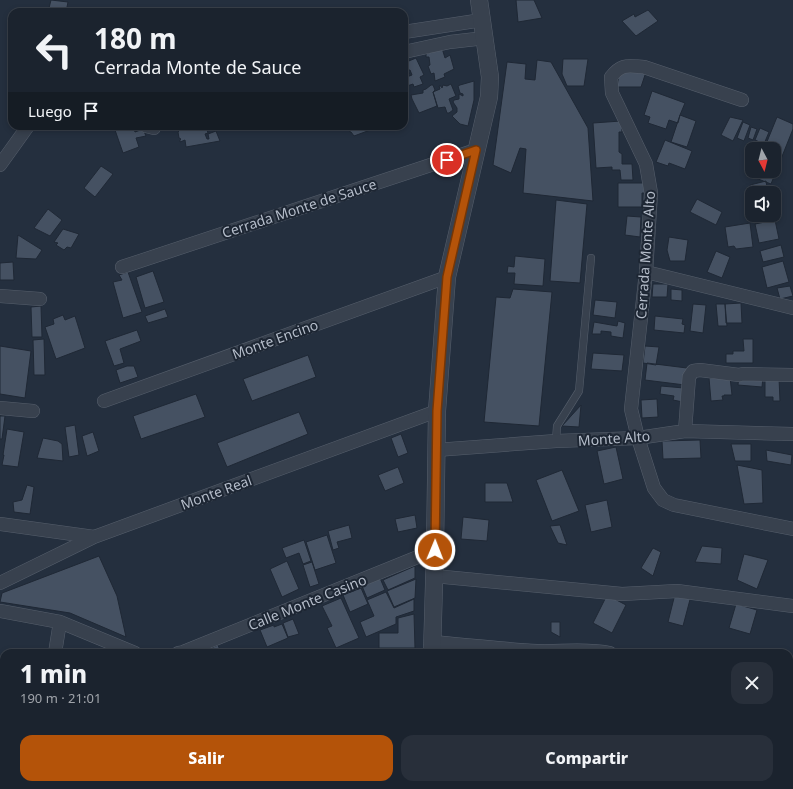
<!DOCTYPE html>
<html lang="es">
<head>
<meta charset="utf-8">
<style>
	:root { --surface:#1b232e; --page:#282f3a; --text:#f1f3f6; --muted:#a0a4aa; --line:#39404a; --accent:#b45309 }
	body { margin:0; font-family:"Noto Sans",sans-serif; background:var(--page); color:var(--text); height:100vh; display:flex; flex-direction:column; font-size:15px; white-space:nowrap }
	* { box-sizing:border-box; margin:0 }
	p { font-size:13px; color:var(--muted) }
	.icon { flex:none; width:22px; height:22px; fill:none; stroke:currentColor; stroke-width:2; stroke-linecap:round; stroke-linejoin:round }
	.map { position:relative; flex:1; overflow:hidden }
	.drawer { position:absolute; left:0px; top:649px; width:793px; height:140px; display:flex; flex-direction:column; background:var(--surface); border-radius:12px 12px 0 0; box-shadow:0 2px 6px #0003,0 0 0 1px var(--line) }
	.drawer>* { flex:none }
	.banner { position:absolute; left:8px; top:8px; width:400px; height:122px; border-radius:12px; box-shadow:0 2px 6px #0003,0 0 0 1px var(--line); background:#1b232e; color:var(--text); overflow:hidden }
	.needle { width:26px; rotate:173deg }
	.controls { position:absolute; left:745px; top:142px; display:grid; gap:8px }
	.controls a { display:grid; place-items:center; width:36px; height:36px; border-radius:8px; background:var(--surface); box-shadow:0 2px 6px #0003,0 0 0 1px var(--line); font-size:20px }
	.pin { position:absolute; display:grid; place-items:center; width:34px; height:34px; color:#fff; margin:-17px; border:2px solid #fff; border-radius:50%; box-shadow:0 1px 4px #0007 }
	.me { position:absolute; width:44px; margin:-22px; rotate:1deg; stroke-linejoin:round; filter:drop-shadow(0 0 3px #0008) }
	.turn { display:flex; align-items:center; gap:14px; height:84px; padding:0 20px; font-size:18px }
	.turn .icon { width:52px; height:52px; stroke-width:2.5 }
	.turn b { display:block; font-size:28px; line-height:34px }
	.then { display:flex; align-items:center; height:38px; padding:0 20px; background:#0003; gap:8px; font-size:15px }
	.round { display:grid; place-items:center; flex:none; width:42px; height:42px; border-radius:12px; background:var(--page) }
	.headline { display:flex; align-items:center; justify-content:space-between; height:68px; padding:0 20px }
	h1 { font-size:24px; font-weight:800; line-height:30px }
	.button { display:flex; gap:8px; margin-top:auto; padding:8px 20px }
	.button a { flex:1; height:46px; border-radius:12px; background:var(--accent); color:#fff; font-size:16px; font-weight:800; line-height:46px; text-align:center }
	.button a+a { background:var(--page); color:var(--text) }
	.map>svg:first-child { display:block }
	.building { fill:#455162; stroke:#1f2835 }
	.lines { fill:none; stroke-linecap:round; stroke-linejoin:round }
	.service-casing { stroke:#565f6c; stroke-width:8 }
	.minor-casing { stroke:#565f6c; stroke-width:14 }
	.tertiary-casing { stroke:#565f6c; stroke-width:18 }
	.service { stroke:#38414e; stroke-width:7 }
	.minor { stroke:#38414e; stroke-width:13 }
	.tertiary { stroke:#38414e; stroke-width:17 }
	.route-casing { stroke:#753606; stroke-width:10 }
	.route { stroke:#b45309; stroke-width:7 }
	.labels { text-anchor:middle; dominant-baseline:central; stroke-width:4; stroke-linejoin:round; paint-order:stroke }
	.street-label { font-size:14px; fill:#b4bcc9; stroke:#1d2633 }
</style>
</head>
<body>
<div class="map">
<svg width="793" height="789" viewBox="0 0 793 789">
	<rect width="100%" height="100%" fill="#242f3e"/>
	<!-- building -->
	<path class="building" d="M51,0L68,2L66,12H48Z
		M516,0H534L542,18L518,22Z
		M648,10L658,21L636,36L622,21L634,14L635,17Z
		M442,48L445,58L450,55L454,69L444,74L445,77L435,81L434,73L431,74L428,66L430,65L429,57H426V54Z
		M416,58L424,75L420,77L423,84L414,87L413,84L404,87V78L412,75L410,70H408L410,75L404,77V63Z
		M563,59H588L584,86H567L562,74Z
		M537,60L551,62L588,128L593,201L523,193L526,149L520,148L511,173L493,165L507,62L526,64L525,79L535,80Z
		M620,70L646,72L641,87H617Z
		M474,81V100L468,126L460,124L452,116L457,112V108L453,102L454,100L459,99V94L463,96V94L460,93L458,86L460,85Z
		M451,84L456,96L449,99L453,110L449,113H447L445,107L438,108L433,92L440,89L439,86H441L442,88L443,85L447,86Z
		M431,85H433L435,90L433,92L437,106L419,113L412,99L411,95L423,93V90L426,89Z
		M652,91L685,103L680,115L678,123L669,120L666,129L648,123L650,117L644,115Z
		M680,115L696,121L687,147L671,142Z
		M730,117L743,120L733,141L721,135Z
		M777,117L793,124V129L771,184L753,177L755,171H774V149H764Z
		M621,121L622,132H619V152L622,154V164H632L633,180H621L620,170H612V167L596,168L593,123Z
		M743,122L750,125L744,141L737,138Z
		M125,126H133L135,132L143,129L146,136L136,138L139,147L123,153L115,130Z
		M178,126H206L208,133L205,134L207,139H209L208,134L216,131L220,141L186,147L185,140L180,142V140L181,139L179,138L178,132L181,129V128Z
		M286,126H301L302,129L295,130L293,127L288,129Z
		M348,126H372L373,129L354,136L351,132H350Z
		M751,127L757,129L753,140L748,138Z
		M760,128L769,132L764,144L755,140Z
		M665,140L692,151L685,169L669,163L668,166L656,162Z
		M101,166L113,174L95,197L84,188Z
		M766,181L768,193H752V195L750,185Z
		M618,183H647L648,193H642V207H618Z
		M697,199L722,212L716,225L690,212Z
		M556,200L587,204L580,283L550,281Z
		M774,206L777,217L756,222L755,215H774Z
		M48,209L62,220L50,236L34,228Z
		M627,216L641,217L640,237L625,235Z
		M775,220L779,239L759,243L755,224Z
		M750,223L753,247L736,249L734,246L728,247L725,227Z
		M63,229L79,234L71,248L67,247L64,250L56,245L58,243L54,242Z
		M18,235L42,250L36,259L16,258Z
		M669,237L688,240L685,261H670L667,250Z
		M781,245L784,257L763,262L760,251Z
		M716,251L730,257L722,278L707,272Z
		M515,256L545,259L543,286L514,284L515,273H507L508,266L514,267Z
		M783,261L789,282L767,288L762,267Z
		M13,262L14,280H0V263Z
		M153,271L164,302L145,308L136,277Z
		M128,272L142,312L123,318L113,282L122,280L119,275Z
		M653,284H668L667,297H652Z
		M790,286L793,296L780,299L777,288Z
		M513,289L552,292L539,426L484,422L496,297L510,298Z
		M671,289L682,290V301L671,300Z
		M595,300L617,302L615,318L593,315Z
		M741,303L742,323H726L725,304Z
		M693,304L706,305L703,333L690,331Z
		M716,304H725L727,326H718Z
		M41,306L42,337H32L31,307Z
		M165,309L168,317L148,323L145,316Z
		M63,315L65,320L75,316L85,348L56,359L45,327L54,324L53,319Z
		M655,316L683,319L682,324L685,325L684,333L654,330Z
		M618,321L625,323L623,338L611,336V332L601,331V334H592L594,322L617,326Z
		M137,330L141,341L120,349L124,363L114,366L105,341Z
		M44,339L45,375H34L33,340Z
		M743,339H753V363H726V354H733V351H744Z
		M0,346L31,351L25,398L0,394Z
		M645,346L659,347L656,365L643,363Z
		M593,353L624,355L622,371L591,369Z
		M308,355L316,377L252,401L243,379Z
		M647,363L687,368L685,385L645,380Z
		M127,366H134L138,377L120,383L116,370Z
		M739,375L763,377L762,387L738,385Z
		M730,377L732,395H724V396H722L723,400L711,401L709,378Z
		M765,378H779L780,401H773V397H765Z
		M661,386L684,388L683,402L673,400L674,396L660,394Z
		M196,394L205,417L141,439L133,416Z
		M657,399L658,417L642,418L641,400Z
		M581,405L579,427L562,426Z
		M299,412L308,434L227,467L217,443Z
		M0,416H5L2,439H0Z
		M75,425L79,455L69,457L65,427Z
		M7,429L24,432L18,467L2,465L4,455H3Z
		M93,432L99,451L87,456L82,436Z
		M401,434L408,453L398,457L391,438Z
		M43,438L58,441L62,444L63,461L37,458Z
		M700,440L701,458L663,459L662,441Z
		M731,444H751V461H735Z
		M616,447L623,479L604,484L597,451Z
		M766,450L792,455L791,465L767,461Z
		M737,465L762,470L763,503L744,504Z
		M398,467L404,483L385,491L378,475Z
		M562,470L579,511L552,521L536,480Z
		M485,483H507L513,502H485Z
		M27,485L34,487L30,514L14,512L13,502L22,500Z
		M607,500L612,527L591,532L585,505Z
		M415,515L417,528L398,532L395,519Z
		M463,517L489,520L487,541L461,539Z
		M349,525L352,538L337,542L339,548L333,550L328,531Z
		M560,525L567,545L558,543L550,526Z
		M327,535L336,563L315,570L306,542Z
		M304,540L311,561L303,564L299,553L286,558L282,548Z
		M702,546L722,548L721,564L695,562Z
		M653,548L661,552L653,576L641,568Z
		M744,554L768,560L757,589L737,580Z
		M99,556L117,596L126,637L70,613L0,602L2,593Z
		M287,561L299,589L282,597L270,569Z
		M312,562L319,584L310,587L303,565Z
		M415,566V578L388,590L383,580Z
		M380,578L385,590L367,598L362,586Z
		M416,579L415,598L394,607L387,591Z
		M361,588L368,604L350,612L343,595Z
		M386,592L394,608L414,599V611L396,617V624L366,637L360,622L374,616L367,600Z
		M692,592L683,626L668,622L675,594Z
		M607,595L626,605L612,633L593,623Z
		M341,598L359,638L336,648L327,628L332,626L322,606Z
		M736,604L757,610L750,634L729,628Z
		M414,614L415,648H379V633H398V618Z
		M293,619L299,634L288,637L283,623Z
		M551,622H560V637L551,632Z
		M282,624L288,638L267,647L260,630L274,625V627Z
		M218,645L221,653H208L207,650Z
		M356,651L410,653H356Z
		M465,785H480L481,789H465Z
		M695,785H716V789H695Z"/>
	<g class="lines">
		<defs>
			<path id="service" d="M556,441L557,426L579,391L591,258"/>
			<path id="minor" d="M404,32L482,20
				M404,52L450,42L485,38
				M742,100L644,67C628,66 622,63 611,77L612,93L646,164L651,193L646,272L631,409L638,438L654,488L663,500L674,505L793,529
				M146,126L154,128
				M0,165L28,126
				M122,267L476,150
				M646,272L793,308
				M0,296L40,299
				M104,401L447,277
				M0,408L33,411
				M685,431L689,377L693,371L700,370L739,375L743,374L793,375
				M436,450L556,441L638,438L685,431L793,434
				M0,524L94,537
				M434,576L622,594L677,591L793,606
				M0,583L94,537L437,411
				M0,611L60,622L135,653
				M432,642C467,645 502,649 537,651C561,652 586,648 610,653
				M55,653L60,622
				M178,653L183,652L435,550
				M789,758L793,757
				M286,785L287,789
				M34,789L35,785
				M135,789V785
				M339,789L347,785
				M746,789L750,785"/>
			<path id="tertiary" d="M432,653L435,550L437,411L447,277L489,97L490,77L479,0
				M427,785V789"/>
		</defs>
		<!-- service casing -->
		<use href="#service" class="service-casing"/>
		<!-- minor casing -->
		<use href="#minor" class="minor-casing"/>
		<!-- tertiary casing -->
		<use href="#tertiary" class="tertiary-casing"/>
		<!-- service -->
		<use href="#service" class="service"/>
		<!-- minor -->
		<use href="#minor" class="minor"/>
		<!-- tertiary -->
		<use href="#tertiary" class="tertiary"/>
	</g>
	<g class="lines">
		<defs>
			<path id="route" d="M435,550L437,411L447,277L476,150L447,160"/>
		</defs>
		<!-- route casing -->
		<use href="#route" class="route-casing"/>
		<!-- route -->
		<use href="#route" class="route"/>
	</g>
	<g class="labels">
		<!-- street labels -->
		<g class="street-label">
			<text transform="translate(299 208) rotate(-18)">Cerrada Monte de Sauce</text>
			<text transform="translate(645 255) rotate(-86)">Cerrada Monte Alto</text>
			<text transform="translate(275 339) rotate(-20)">Monte Encino</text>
			<text transform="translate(614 438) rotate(-4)">Monte Alto</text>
			<text transform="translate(216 492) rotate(-20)">Monte Real</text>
			<text transform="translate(307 602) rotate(-22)">Calle Monte Casino</text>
		</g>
	</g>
</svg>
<div class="controls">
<a><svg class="needle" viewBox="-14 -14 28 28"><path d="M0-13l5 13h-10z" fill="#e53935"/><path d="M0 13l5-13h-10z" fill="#a0a4aa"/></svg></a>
<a><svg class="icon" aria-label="sound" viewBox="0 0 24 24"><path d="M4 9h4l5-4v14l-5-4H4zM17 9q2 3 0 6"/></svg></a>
</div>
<div class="pin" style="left:447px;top:160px;background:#d93025"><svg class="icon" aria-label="arrive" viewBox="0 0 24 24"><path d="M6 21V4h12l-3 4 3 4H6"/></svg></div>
<svg class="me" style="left:435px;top:550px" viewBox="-20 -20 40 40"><circle r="17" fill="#b45309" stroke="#fff" stroke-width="3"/><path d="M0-11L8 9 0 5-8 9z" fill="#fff"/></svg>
<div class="banner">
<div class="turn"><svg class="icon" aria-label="left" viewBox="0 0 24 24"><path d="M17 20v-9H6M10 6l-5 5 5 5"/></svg><div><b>180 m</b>Cerrada Monte de Sauce</div></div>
<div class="then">Luego<svg class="icon" aria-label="arrive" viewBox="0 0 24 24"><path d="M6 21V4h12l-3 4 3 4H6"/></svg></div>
</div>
<section class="drawer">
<div class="headline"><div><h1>1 min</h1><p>190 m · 21:01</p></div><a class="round"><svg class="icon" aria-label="close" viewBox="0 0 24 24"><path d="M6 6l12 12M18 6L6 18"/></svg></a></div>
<div class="button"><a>Salir</a><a>Compartir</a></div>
</section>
</div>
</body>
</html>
